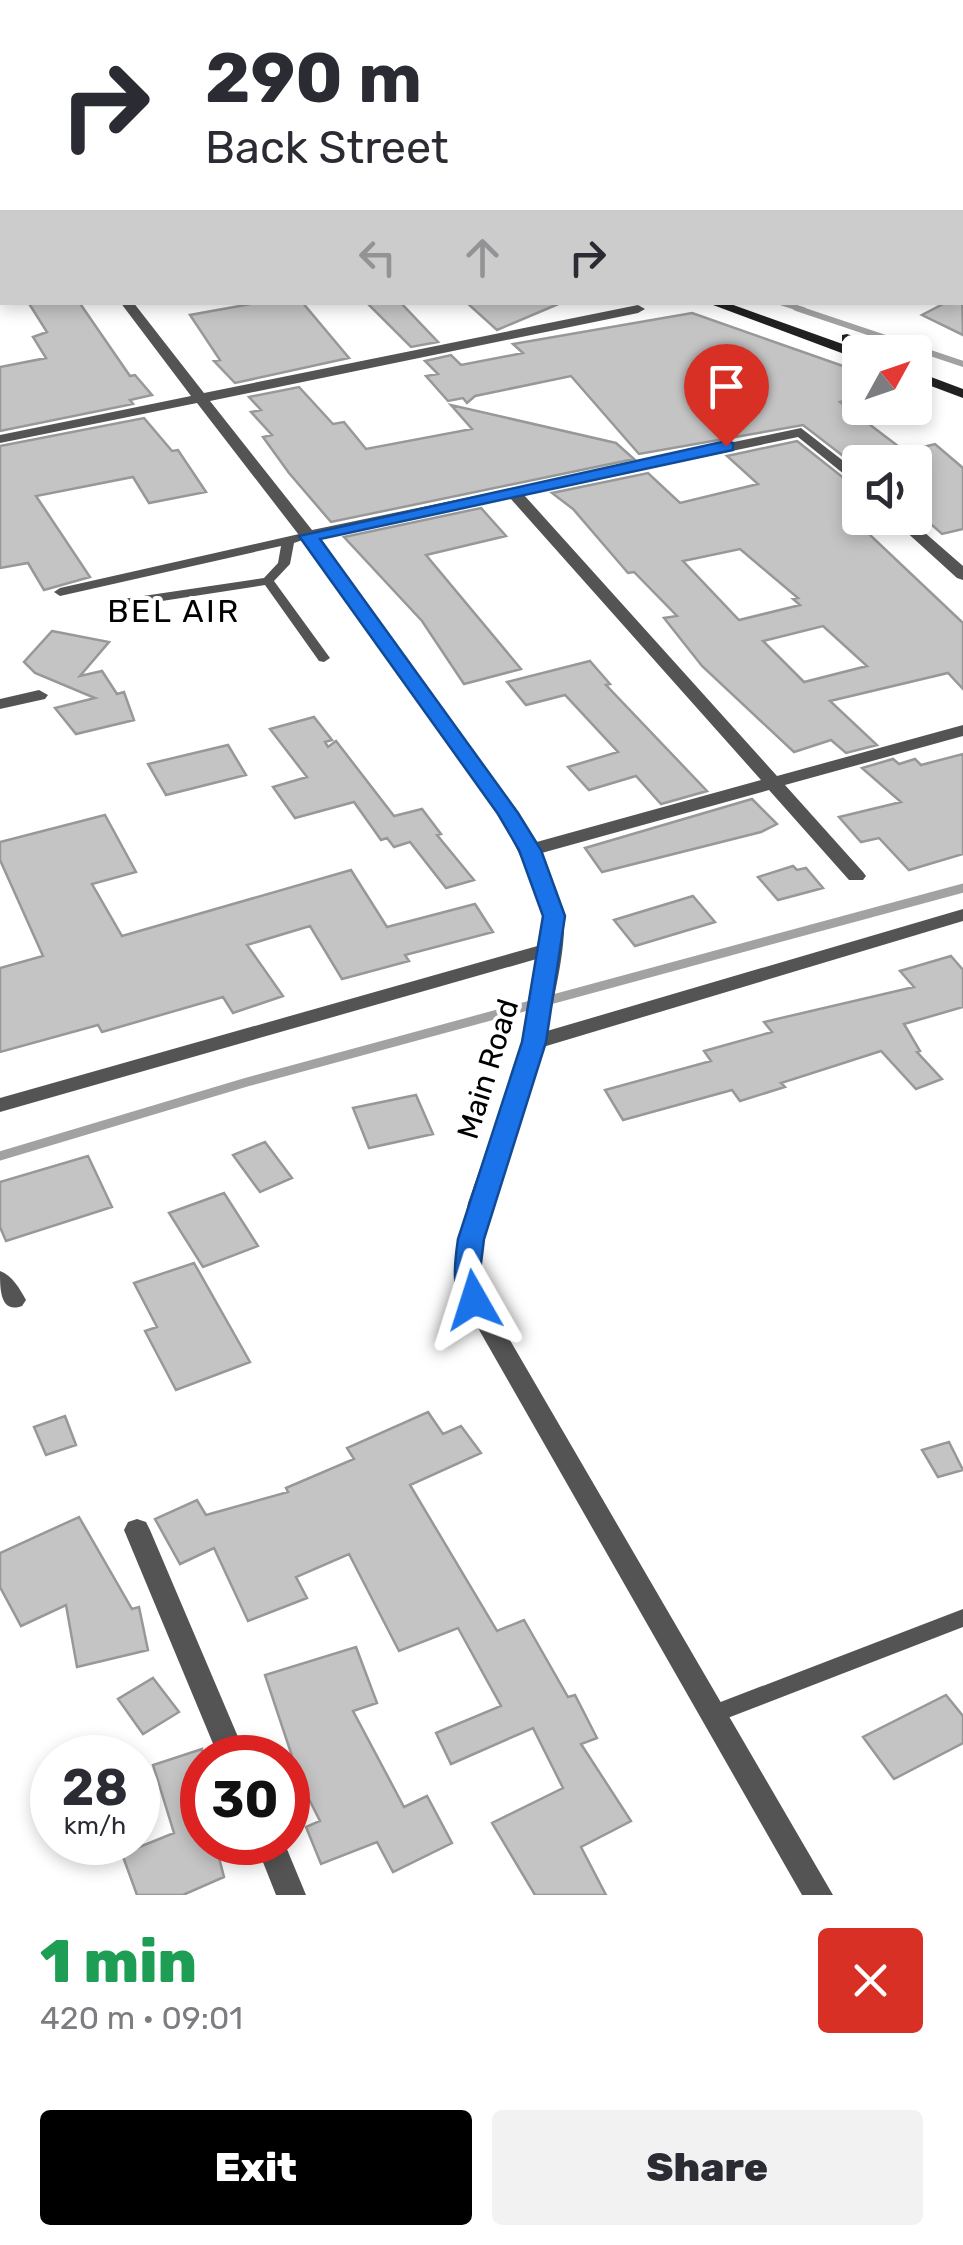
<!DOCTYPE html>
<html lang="en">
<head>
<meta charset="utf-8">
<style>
	:root { --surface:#fff; --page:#f2f2f3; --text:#2b2b33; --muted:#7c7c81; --accent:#000 }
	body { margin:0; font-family:Rubik,sans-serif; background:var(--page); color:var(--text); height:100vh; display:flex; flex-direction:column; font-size:38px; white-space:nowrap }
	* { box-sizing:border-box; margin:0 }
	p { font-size:32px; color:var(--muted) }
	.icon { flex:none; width:55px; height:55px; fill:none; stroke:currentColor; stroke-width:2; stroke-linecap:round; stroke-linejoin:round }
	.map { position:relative; height:1895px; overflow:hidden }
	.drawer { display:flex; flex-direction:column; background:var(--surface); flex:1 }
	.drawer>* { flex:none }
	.top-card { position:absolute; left:0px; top:0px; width:965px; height:305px; box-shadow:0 5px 15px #0003; background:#fff; color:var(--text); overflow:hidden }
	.needle { width:65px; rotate:50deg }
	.fabs { position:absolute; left:842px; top:335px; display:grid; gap:20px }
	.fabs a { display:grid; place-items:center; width:90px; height:90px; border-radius:10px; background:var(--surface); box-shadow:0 5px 15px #0003; font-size:50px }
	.speed { position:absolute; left:30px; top:1735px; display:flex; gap:20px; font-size:50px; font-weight:700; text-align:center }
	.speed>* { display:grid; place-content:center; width:130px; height:130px; border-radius:50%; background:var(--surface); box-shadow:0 5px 15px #0003; line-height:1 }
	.speed small { font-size:25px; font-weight:400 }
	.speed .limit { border:15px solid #d22; background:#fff; color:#111 }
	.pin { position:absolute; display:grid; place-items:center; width:85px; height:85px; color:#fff; margin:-102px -42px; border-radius:50% 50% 50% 0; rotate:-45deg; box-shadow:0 0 10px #0007 }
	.pin .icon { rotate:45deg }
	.me { position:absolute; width:110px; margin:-55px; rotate:354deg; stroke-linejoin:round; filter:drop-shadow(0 0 8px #0008) }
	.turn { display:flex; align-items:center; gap:35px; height:210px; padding:0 40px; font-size:45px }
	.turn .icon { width:130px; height:130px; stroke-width:2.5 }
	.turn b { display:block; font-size:70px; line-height:85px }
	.lanes { display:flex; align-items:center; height:95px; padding:0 40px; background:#0003; justify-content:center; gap:50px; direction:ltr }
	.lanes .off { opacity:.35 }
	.round { display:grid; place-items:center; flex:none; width:105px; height:105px; border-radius:10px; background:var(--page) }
	.head { display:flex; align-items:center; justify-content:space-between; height:170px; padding:0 40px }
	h1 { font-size:60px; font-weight:800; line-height:75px; color:#1e9e55 }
	.primary-button { display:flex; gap:20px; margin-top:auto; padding:20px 40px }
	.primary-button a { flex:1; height:115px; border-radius:10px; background:var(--accent); color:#fff; font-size:40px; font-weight:800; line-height:115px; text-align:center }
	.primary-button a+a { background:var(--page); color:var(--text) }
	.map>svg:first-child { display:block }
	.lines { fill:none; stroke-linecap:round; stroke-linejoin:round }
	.stream-far2 { stroke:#a2a2a2; stroke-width:5 }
	.stream-far1 { stroke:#a2a2a2; stroke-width:6 }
	.stream { stroke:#a2a2a2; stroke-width:9 }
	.building { fill:#c4c4c4; stroke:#989898; stroke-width:2.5; fill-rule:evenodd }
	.primary-casing { stroke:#dbdbdb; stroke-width:4 }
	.path { stroke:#767676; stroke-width:2.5; stroke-dasharray:1 2.5; stroke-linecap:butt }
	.service { fill:#545454; fill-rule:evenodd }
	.minor { fill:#545454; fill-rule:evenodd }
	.tertiary { stroke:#545454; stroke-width:20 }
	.secondary { fill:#212121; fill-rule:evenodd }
	.primary { fill:#000; fill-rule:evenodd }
	.route { fill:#1a73e8; stroke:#114b97; stroke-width:2.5 }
	.labels { text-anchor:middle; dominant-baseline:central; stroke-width:8; stroke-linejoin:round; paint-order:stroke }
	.street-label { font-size:30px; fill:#000; stroke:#fff }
	.neighbourhood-label { font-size:32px; letter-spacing:2.5px; fill:#000; stroke:#fff }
</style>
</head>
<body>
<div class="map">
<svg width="963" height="1895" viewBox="0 0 963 1895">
	<rect width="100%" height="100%" fill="#fff"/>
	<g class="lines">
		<!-- stream-far2 -->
		<path class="stream-far2" d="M779,302L804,310"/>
		<!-- stream-far1 -->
		<path class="stream-far1" d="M796,308L963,364"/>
		<!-- stream -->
		<path class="stream" d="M0,1156L247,1082L963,888"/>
	</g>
	<!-- building -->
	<path class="building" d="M962,295L963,335L922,315L947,302H962Z
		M28,302H79L130,376L135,375L152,395L130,400L133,404L0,431V367L46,358L33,337L47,332Z
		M262,302H302L349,358L235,383L214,361L220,360L190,315Z
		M366,302H400L438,342L411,347Z
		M466,302H563L497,330Z
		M692,313L860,372V396L840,402L915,459V449L935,444L963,468V529L942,534L915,510V462H860V469L803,425L639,454L571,376L475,396L467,403L463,398L448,401L426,376L438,374L425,361L451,355L461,365L523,353L513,344Z
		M299,387L333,424L344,422L366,449L472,429L451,405L616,443L634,459L331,522L289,473L263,437L272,435L251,412L261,410L249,397Z
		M144,418L172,451L178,450L206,492L149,503L133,477L36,496L90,577L44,590L28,563L0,568V446Z
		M797,441L860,491V516L852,518L963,623V689L948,673L830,701L877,745L846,753L831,740L794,752L702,666L664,618L677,616L634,572L628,573L573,509L552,493L648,473L680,503L758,484L727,456ZM740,549L798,598L793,599L800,605L739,620L683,561ZM823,626L867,666L804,682L763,641Z
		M481,508L506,536L426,555L521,669L464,684L422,621L344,537Z
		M52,631L109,642L80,676L102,671L117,694L124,692L134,720L76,734L55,708L95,698L35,673L24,662Z
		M590,661L610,684L606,685L707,791L661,804L636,776L589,790L568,767L618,752L565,695L526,705L507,682Z
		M314,717L332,740L325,742L328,747L336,741L394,816L422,809L441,834L437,835L474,880L446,888L410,842L394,847L387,838L381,840L354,802L295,818L273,787L307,777L270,729Z
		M228,745L246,775L166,795L148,764Z
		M963,754V854L909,870L879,838L861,842L839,817L901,802L862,768L893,759L899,764L915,759L921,765Z
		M752,799L777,824L761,832L602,872L585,848Z
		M105,815L136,872L92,884L122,936L351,870L387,927L475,904L493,932L405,955L409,961L342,979L310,926L247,945L283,996L233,1013L223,997L102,1032L98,1025L0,1052V968L43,956L0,860V842Z
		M793,866L797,870L806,868L823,888L778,900L758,877Z
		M693,896L715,922L635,946L614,920Z
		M951,956L963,970V1007L904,1024L920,1051L917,1052L942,1079L916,1089L881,1051L781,1083L785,1087L740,1101L732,1090L623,1120L605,1090L711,1061L704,1051L772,1032L764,1022L914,987L900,971Z
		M416,1095L433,1134L369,1148L353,1108Z
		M265,1142L292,1178L260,1192L233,1155Z
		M88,1156L112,1207L6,1241L0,1227V1182Z
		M224,1193L258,1246L203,1267L169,1213Z
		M194,1263L250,1362L176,1390L145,1331L157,1327L134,1283Z
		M428,1412L443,1434L461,1426L481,1453L410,1485L497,1631L524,1620L568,1697L575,1695L597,1738L581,1744L631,1821L581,1847L606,1895H535L492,1823L563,1788L533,1728L451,1764L436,1733L501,1706L458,1628L399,1651L349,1554L296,1577L307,1598L248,1621L214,1548L180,1564L155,1519L197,1500L206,1515L288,1492L286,1488L354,1459L347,1448Z
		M65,1416L76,1445L46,1455L34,1427Z
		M949,1442L963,1470L938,1477L922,1450Z
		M79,1517L132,1609L139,1607L148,1650L77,1667L66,1605L21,1626L0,1587V1553Z
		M356,1647L377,1703L353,1711L404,1807L427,1796L452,1843L393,1872L377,1842L321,1864L306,1827L320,1821L288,1758L292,1756L265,1675Z
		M153,1678L179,1712L143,1734L118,1699Z
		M946,1695L963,1716V1743L894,1779L863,1737Z
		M202,1749V1842H215L224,1877L183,1895H137L122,1854L174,1833L153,1765Z"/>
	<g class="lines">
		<defs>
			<path id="primary" d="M580,0H600L602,2H582Z
				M624,0H643L645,2H626Z
				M962,117H963V125H962Z"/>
		</defs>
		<!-- primary casing -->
		<use href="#primary" class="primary-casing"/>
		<!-- path -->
		<path class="path" d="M681,0L689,2"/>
		<!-- service -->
		<path class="service" d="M308,532L314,536L294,543L290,564L274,581L330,658L324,662L319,661L265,585L123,607L117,603L123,599L264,578L278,563L281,546L60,596L54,592L60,588Z
			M963,1609V1627L712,1724L705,1722L702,1715L705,1708Z"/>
		<!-- minor -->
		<path class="minor" d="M256,0H270L271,2H258Z
			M0,24H2V31H0Z
			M962,202H963V210H962Z
			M962,254H963V263H962Z
			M120,302H133L204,393L638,305L645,309L638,313L210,401L312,530L801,428L860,474V487L798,437L524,495L777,776L963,725V736L785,785L863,872L866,876L863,880H849L769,790L538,854C548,873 559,892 563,913C568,943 553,1000 547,1031L963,909V921L543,1047L490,1203L478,1271L486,1299L833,1895H802L462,1300L454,1271L468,1203L524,1042L540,958L0,1112V1098L541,945L544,916L535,886L499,813L302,539L197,403L0,443V435L191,396ZM510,498L761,780L533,843L515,809L318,539Z
			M891,518H908L963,566V580L957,578Z
			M39,690L48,695L45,699L0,709V699Z
			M0,1271C12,1275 20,1289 26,1300L22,1306C0,1314 0,1289 0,1271Z
			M137,1519L146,1522L150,1530L247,1758H219L124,1530L128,1522Z
			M255,1842H284L306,1895H276Z"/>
		<!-- tertiary -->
		<path class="tertiary" d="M0,294L2,293"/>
		<!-- secondary -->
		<path class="secondary" d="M0,142L2,143V149L0,150Z
			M705,302H725L865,352H860V359L855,358Z
			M847,334L890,349L892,352H873L842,341V335Z
			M915,371L963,389V398L915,380Z"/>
		<!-- primary -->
		<use href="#primary" class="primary"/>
	</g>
	<!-- route -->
	<path class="route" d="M726,441L733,443V450L320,539L518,813L541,850L565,916L546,1042L484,1239L480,1271L488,1300L474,1310C448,1301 455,1261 458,1239L522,1042L543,916L519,850L498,814L299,536Z"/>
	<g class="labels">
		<!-- street labels -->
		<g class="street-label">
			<text transform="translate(488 1069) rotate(-73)">Main Road</text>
		</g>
		<!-- neighbourhood labels -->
		<g class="neighbourhood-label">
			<text x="174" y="611">BEL AIR</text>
		</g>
	</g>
</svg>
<div class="fabs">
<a><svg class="needle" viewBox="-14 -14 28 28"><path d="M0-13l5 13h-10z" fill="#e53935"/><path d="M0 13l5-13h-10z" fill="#7c7c81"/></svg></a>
<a><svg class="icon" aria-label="sound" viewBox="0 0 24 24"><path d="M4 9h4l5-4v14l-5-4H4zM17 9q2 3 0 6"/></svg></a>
</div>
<div class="speed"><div>28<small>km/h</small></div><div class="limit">30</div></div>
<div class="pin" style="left:726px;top:446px;background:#d93025"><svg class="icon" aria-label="arrive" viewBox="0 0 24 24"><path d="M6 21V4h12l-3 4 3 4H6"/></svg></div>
<svg class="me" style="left:474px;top:1300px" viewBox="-20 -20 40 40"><path d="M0-17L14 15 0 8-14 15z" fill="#1a73e8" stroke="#fff" stroke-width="4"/></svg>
<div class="top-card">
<div class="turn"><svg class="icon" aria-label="right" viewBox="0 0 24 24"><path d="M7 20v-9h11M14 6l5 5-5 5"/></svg><div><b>290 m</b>Back Street</div></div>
<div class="lanes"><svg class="icon off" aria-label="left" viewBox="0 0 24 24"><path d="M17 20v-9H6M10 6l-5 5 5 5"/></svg><svg class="icon off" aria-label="ahead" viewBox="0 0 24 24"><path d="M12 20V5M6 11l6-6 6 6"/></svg><svg class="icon" aria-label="right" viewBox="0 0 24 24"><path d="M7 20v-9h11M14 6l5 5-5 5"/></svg></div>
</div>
</div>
<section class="drawer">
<div class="head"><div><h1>1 min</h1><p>420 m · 09:01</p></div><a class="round" style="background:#d93025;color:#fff"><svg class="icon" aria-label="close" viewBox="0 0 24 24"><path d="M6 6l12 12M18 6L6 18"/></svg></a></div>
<div class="primary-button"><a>Exit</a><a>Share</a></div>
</section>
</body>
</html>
